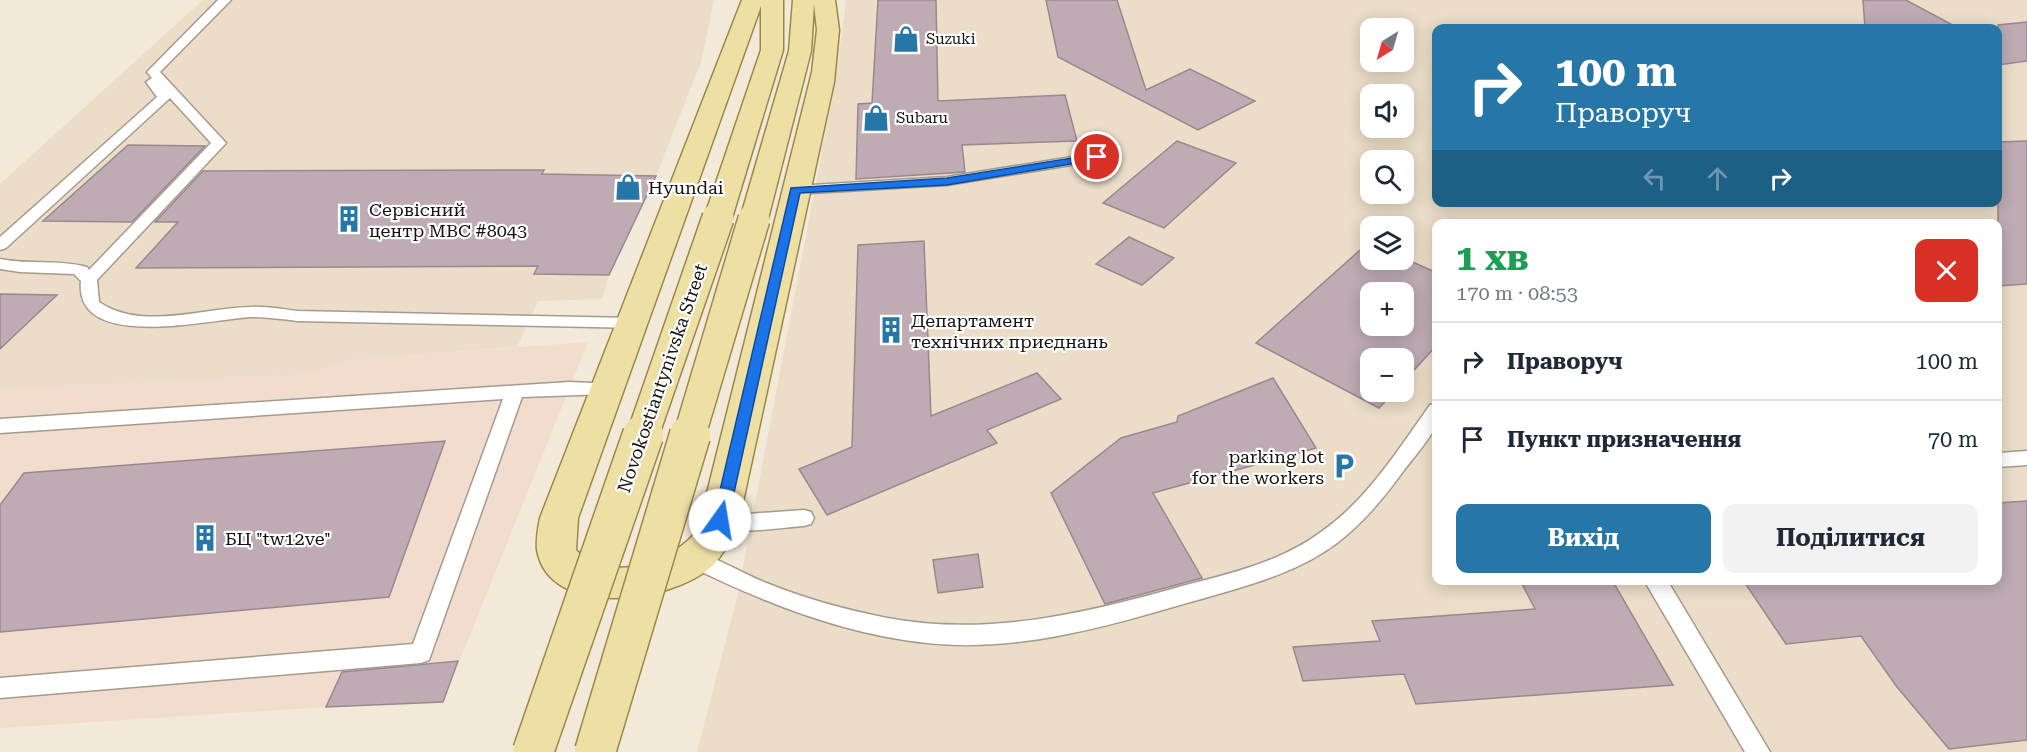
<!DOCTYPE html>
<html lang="uk">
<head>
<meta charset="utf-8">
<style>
	:root { --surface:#fff; --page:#f2f2f3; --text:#1f2937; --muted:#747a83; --line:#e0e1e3; --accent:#2677a8 }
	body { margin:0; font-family:"Roboto Serif",serif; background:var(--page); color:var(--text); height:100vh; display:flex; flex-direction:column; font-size:22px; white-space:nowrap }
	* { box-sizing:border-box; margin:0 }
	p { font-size:20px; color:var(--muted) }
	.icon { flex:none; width:33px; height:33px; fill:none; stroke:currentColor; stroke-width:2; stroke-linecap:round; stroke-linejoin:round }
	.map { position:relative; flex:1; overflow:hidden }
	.panel { position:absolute; left:1432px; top:219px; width:570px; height:366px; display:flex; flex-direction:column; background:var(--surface); border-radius:12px; box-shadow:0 3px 15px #0003 }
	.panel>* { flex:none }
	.banner { position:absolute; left:1432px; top:24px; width:570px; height:183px; border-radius:12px; box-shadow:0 3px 15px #0003; background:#2677a8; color:#fff; overflow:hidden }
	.needle { width:39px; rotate:217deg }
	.tools { position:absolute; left:1360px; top:18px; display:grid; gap:12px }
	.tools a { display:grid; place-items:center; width:54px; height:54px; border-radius:12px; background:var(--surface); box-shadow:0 3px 15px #0003; font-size:30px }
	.pin { position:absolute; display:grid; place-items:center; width:51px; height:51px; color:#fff; margin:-26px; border:3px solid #fff; border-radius:50%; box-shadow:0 2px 6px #0007 }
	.me { position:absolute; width:66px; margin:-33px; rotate:13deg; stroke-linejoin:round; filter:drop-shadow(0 0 4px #0008) }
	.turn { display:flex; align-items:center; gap:21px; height:126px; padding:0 24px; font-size:27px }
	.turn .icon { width:78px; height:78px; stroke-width:2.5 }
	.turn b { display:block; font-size:42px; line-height:51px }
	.lanes { display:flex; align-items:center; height:57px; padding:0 24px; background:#0003; justify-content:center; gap:30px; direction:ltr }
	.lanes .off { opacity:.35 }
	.round { display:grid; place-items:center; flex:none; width:63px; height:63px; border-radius:12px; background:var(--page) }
	.head { display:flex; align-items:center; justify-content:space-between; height:102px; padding:0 24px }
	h1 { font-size:36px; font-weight:700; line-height:45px; color:#1e9e55 }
	.button { display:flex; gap:12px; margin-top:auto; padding:12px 24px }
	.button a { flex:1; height:69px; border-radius:12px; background:var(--accent); color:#fff; font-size:24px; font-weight:700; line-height:69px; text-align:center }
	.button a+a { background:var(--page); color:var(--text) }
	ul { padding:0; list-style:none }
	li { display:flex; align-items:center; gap:18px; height:78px; padding:0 24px; border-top:2px solid var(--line) }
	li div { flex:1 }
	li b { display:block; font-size:22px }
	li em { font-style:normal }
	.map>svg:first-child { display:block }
	.commercial { fill:#f1dcce }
	.built { fill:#ebddc7; fill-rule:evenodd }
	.building { fill:#beabb3; stroke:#9a8890; stroke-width:1.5; fill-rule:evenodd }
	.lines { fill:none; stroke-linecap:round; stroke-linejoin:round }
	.service-casing { stroke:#a59b8d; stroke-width:3 }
	.primary-casing { stroke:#9a8949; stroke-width:3 }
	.service { fill:#fff; fill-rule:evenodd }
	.primary { fill:#eedfa5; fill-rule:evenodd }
	.primary-bridge-far1-casing { stroke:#9a8949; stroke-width:34; stroke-linecap:butt }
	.primary-bridge-casing { stroke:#9a8949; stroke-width:43; stroke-linecap:butt }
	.primary-bridge-far1 { stroke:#eedfa5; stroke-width:31 }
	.primary-bridge { stroke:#eedfa5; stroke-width:40 }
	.route { fill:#1a73e8; stroke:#114b97; stroke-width:1.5 }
	.labels { text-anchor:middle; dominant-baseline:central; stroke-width:4.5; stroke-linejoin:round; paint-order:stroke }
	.far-poi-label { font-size:15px; fill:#15120d; stroke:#fff; text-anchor:start }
	.poi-label { font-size:18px; fill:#15120d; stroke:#fff; text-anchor:start }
	.street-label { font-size:18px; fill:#15120d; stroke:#fff }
</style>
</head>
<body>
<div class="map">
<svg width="2027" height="752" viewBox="0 0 2027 752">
	<rect width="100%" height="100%" fill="#f3e9d9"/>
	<!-- commercial -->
	<path class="commercial" d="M588,342L443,702L325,707L0,728V389L304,374L350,360Z"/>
	<!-- built -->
	<path class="built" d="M203,0H714L701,62L656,176L609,275L602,299L538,301L517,347L350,360L304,374L0,389V349L56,295L0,294V184Z
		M844,0H2027V752H697L737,598L834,88L846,4ZM1371,28H1404V62H1371ZM1437,28H1998V202H1437ZM1371,94H1404V128H1371ZM1371,160H1404V194H1371ZM1437,224H1998V580H1437ZM1371,226H1404V260H1371ZM1371,292H1404V326H1371ZM1371,358H1404V392H1371Z"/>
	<!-- building -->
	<path class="building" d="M878,0H936L938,101L1065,95L1077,141L962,145L965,172L856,179L858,104L872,103Z
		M1046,0H1117L1146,90L1190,69L1255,101L1198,130L1058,57Z
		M1863,0H1906L1958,28H1865Z
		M2027,22V61L1998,65V25Z
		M1177,141L1236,163L1164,228L1103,203Z
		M2027,141V284L1998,286V142Z
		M128,145L205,146L132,222L43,221Z
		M544,170L542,174L656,176L609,275L534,274L538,266L136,268L178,222H155L203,171Z
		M1129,237L1174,258L1142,285L1096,264Z
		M924,241L931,416L1037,373L1061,399L987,430L997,443L827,515L799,469L852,447L858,245Z
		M1369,242L1371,243V260L1404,258L1437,273V345L1404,381V358H1371V392H1394L1379,408L1256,343ZM1371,292H1404V326H1371Z
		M0,294L57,295L0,349Z
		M1273,378L1316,448L1153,493L1202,578L1105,604L1051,493L1121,438L1177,422L1178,416Z
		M445,441L389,597L0,632V505L24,473Z
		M2027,501V740L1949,749L1897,687L1861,636L1786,644L1743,580H1998V503Z
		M978,554L983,587L938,593L933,560Z
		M1520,580H1612L1673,685L1416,704L1404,674L1303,681L1293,647L1380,641L1372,621L1535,609Z
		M458,661L443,702L326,707L342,672Z"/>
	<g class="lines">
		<defs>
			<path id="service" d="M218,0H231L160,72L226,143L97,280L99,302C141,331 203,308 250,307C266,306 282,309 297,311L633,318L639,320L642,324L639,328L297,321C282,319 266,317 251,317C211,319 73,353 81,281L74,274L20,272L0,269V259C29,265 58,259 87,267L89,270L211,143L170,98L6,248L0,250V237L157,97L146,82L152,78L147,72Z
				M1097,153L1102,154L1104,157L1102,160L947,185L795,194L788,190L795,186L947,177Z
				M569,382L615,384L618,388L615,392L609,394L522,397L429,660L421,663L0,698V678L413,644L503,399L0,433V419Z
				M1437,403C1437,409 1438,416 1437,422C1435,433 1412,460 1404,470C1385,497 1363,523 1337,543C1296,574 1243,587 1194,601C1108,626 1018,653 927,643C842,634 763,602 687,565L683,559L687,553L694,551C720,559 743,574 769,584C806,599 847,610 887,618C989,637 1088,613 1186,585C1233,573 1282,561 1321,532C1367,500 1398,450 1430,405Z
				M2027,451V465L1998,467V453Z
				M804,510L811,512L814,518L811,524L804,526C775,528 741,535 713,526L710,520L713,514L720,512L748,514Z
				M1644,580H1667L1770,752H1745Z"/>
			<path id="primary" d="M742,0H783V50L732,218L728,224L718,226L708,224L704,218L761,50V6L578,518L576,550C607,585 674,563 698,529L812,72L817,30L814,4L811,51L768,219L764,225L754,227L744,225L740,219L789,51L793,0H835L839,30L834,82L739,520C732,537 724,555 711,567C673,602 549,620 537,550C536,539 538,528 540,518Z"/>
		</defs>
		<!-- service casing -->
		<use href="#service" class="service-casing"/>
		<!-- primary casing -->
		<use href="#primary" class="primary-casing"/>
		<!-- service -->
		<use href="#service" class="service"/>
		<!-- primary -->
		<use href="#primary" class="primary"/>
		<defs>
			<path id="primary-bridge-far1" d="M642,437L718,218
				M689,437L754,219"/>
			<path id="primary-bridge" d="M533,752L643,435
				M595,752L690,435"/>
		</defs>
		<!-- primary-bridge-far1 casing -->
		<use href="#primary-bridge-far1" class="primary-bridge-far1-casing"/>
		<!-- primary-bridge casing -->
		<use href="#primary-bridge" class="primary-bridge-casing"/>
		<!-- primary-bridge-far1 -->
		<use href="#primary-bridge-far1" class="primary-bridge-far1"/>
		<!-- primary-bridge -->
		<use href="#primary-bridge" class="primary-bridge"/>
	</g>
	<!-- route -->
	<path class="route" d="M1097,154L1100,155V159L947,185L800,193L728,520L726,524H715L713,520L791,188L947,178Z"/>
	<!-- icons -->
	<defs>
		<symbol id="shop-bare" viewBox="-9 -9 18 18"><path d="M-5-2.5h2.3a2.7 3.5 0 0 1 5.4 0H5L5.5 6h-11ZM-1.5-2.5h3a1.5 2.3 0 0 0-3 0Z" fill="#2677a8" stroke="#fff" stroke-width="2.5" paint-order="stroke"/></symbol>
		<symbol id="building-bare" viewBox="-9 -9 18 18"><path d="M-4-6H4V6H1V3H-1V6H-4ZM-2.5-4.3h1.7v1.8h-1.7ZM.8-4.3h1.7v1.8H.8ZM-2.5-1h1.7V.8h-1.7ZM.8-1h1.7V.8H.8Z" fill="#2677a8" stroke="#fff" stroke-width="2.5" paint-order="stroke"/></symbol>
		<symbol id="parking-bare" viewBox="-9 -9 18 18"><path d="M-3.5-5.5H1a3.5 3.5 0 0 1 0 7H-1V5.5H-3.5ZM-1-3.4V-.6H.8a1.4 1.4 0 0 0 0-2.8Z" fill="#2677a8" stroke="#fff" stroke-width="2.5" paint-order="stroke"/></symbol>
	</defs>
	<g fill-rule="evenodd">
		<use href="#shop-bare" x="887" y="20" width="38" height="38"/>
		<use href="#shop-bare" x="857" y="99" width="38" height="38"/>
		<use href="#shop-bare" x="609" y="168" width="38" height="38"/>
		<use href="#building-bare" x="330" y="200" width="38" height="38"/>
		<use href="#building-bare" x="872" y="311" width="38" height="38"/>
		<use href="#parking-bare" x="1325" y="447" width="38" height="38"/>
		<use href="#building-bare" x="186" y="519" width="38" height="38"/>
	</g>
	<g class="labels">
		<!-- far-poi labels -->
		<g class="far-poi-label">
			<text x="926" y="39">Suzuki</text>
			<text x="896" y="118">Subaru</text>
		</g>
		<!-- poi labels -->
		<g class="poi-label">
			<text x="648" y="187">Hyundai</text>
			<text x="369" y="209">Сервісний<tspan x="369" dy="21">центр МВС #8043</tspan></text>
			<text x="911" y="320">Департамент<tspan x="911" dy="21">технічних приєднань</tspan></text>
			<text x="1324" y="456" text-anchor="end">parking lot<tspan x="1324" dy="21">for the workers</tspan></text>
			<text x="225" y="538">БЦ "tw12ve"</text>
		</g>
		<!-- street labels -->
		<g class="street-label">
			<text transform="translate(662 378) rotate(-71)">Novokostiantynivska Street</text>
		</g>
	</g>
</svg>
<div class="tools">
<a><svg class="needle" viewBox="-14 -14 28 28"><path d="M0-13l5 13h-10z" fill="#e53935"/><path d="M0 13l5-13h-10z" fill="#747a83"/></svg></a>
<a><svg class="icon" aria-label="sound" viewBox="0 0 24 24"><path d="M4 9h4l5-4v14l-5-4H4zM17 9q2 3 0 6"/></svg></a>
<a><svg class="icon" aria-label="search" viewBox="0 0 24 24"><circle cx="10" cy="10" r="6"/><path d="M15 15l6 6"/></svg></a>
<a><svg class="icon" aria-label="layers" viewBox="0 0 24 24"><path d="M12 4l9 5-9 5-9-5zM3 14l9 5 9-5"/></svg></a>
<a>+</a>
<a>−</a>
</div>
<div class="pin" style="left:1097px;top:157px;background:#d93025"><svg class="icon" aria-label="arrive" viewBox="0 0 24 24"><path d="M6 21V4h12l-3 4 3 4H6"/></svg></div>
<svg class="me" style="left:720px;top:520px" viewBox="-20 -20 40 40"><circle r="19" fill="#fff"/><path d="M0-13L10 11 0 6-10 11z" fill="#1a73e8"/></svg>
<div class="banner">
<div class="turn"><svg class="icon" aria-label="right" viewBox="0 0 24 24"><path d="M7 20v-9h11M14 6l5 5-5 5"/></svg><div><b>100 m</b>Праворуч</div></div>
<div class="lanes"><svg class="icon off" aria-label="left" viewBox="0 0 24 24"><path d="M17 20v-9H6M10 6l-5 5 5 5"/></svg><svg class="icon off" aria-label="ahead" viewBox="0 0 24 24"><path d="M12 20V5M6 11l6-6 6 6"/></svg><svg class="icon" aria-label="right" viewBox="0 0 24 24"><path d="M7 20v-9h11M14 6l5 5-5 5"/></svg></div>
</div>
<section class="panel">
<div class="head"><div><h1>1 хв</h1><p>170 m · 08:53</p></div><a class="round" style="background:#d93025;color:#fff"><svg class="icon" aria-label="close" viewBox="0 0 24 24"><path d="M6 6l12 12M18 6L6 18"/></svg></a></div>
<ul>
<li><svg class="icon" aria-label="right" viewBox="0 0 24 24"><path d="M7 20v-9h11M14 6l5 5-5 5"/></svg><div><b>Праворуч</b></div><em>100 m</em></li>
<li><svg class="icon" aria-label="arrive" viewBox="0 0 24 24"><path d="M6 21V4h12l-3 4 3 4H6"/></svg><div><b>Пункт призначення</b></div><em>70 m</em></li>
</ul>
<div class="button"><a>Вихід</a><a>Поділитися</a></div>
</section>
</div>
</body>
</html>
